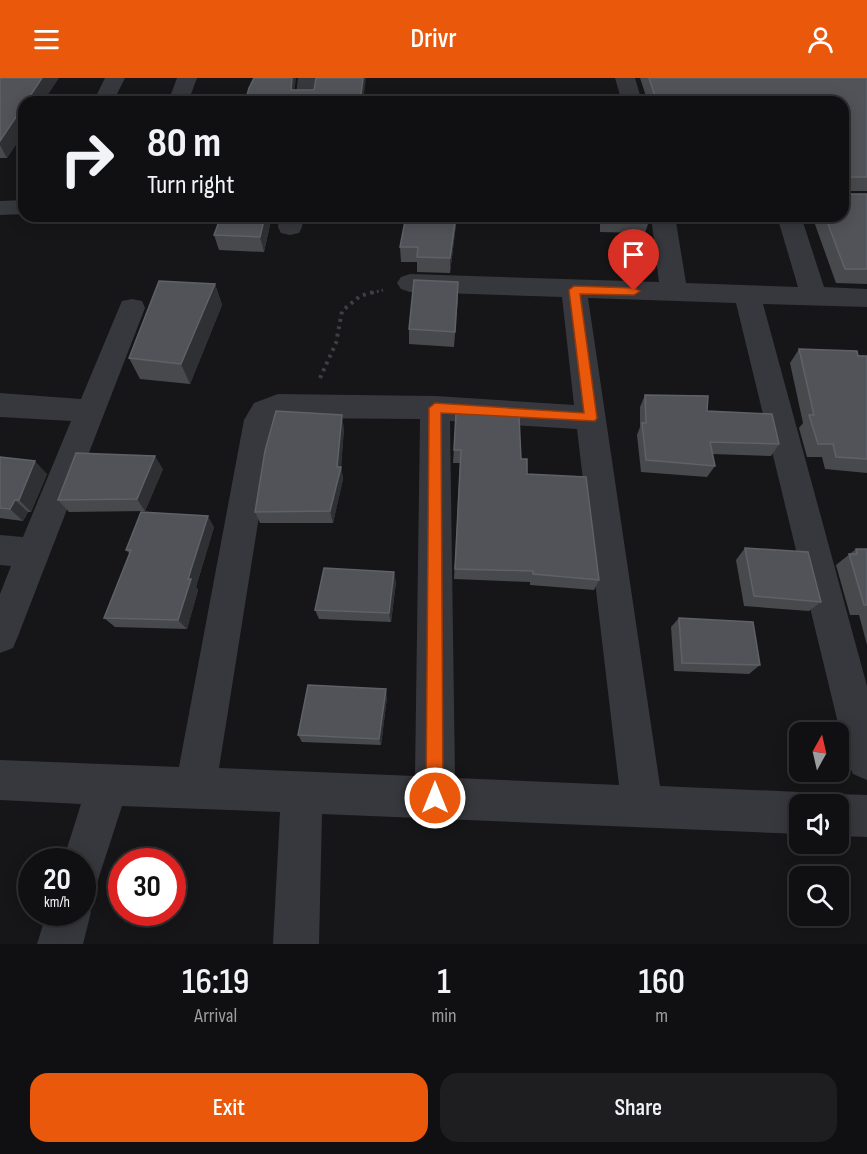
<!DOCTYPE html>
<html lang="en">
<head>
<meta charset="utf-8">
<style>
	:root { --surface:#101012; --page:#1e1e20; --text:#f1f3f6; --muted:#9c9d9f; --line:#303032; --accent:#ea580c }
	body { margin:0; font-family:"Sofia Sans Condensed",sans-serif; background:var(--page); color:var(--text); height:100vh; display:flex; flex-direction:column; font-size:22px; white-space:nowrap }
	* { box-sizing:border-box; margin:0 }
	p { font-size:20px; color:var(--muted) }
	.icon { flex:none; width:33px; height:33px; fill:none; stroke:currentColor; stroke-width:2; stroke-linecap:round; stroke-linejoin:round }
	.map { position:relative; height:866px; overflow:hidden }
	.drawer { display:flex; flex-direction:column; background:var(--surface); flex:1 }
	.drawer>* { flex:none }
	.hud { position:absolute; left:18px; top:18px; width:831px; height:126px; border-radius:18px; box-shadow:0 3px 15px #0003,0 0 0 2px var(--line); background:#101012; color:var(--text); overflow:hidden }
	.needle { width:39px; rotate:8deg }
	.tools { position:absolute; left:789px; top:644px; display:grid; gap:12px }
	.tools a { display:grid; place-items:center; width:60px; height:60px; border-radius:12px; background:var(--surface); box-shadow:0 3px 15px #0003,0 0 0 2px var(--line); font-size:30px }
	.speed { position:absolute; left:18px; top:770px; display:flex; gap:12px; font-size:30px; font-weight:700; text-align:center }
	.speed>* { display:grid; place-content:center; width:78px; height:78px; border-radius:50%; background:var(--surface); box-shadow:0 3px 15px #0003,0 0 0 2px var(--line); line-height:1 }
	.speed small { font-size:15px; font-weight:400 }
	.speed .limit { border:9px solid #d22; background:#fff; color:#111 }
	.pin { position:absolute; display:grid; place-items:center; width:51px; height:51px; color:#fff; margin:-62px -26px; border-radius:50% 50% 50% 0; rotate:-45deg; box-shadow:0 0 6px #0007 }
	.pin .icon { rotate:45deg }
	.me { position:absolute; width:66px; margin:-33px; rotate:0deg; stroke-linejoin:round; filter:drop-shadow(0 0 4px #0008) }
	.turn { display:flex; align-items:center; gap:21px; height:126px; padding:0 30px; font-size:27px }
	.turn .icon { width:78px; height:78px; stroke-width:2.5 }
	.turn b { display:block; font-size:42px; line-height:51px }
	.eta { display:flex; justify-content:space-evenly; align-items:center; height:102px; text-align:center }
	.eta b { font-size:36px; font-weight:600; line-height:42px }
	.cta { display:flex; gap:12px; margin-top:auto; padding:12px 30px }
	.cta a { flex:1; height:69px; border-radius:18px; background:var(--accent); color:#fff; font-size:24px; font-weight:600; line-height:69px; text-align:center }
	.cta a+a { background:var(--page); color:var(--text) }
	header { display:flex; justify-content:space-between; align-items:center; height:78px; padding:0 30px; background:var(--accent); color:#fff; font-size:27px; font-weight:600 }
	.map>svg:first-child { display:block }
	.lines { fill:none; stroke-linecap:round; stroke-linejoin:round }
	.path-far1 { stroke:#3d3f44; stroke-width:3; stroke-dasharray:2 3; stroke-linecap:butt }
	.path { stroke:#3d3f44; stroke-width:4; stroke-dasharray:3 4.5; stroke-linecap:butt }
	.minor { fill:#37383d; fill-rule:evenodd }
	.wall { fill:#47494d }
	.shaded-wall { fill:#2f3033 }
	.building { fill:#525359; stroke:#5f6168; stroke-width:1.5 }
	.route { fill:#ea580c; stroke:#983908; stroke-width:1.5 }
</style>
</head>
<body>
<header><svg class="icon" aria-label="menu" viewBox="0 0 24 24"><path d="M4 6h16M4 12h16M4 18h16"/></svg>Drivr<svg class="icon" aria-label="person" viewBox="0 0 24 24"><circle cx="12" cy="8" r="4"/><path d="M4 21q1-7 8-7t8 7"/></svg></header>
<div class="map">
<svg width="867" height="866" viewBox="0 0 867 866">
	<rect width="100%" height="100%" fill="#161618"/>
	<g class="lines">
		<!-- path-far1 -->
		<path class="path-far1" d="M372,215L383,212"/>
		<!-- path -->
		<path class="path" d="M320,300L336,265L342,233L360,218L377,213"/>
		<!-- minor -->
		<path class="minor" d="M105,0H125L113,24H93Z
			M177,0H197L188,24H168Z
			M298,0H318L315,24H295Z
			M615,0H635L642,24H622Z
			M24,122V136L0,137V123Z
			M279,138H303L302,149L299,155L290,157L281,155L278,149Z
			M651,138H675L686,205L798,209L777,138H801L824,209L867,211V229L763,226L867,608V702L853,696L847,682L736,225L588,220L660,708L800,714L815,720L817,726H800V756L322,736L319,866H273L280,734L122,728L97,805L82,812V783H63L81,726L0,722V682L179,689L244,342L254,325L278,316L435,318L574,327L562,219L410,214L401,211L397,205L401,199L410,196L659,204ZM280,340L420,341L415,698L219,690L274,344ZM450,343L577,351L619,707L455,700Z
			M132,221L142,223L145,230L18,558L13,570L0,575V516L11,488L0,487V457L23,459L71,343L0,339V315L81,321L119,230L122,223Z
			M838,716L867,717V759L838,758V726H822L823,722Z
			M82,817L91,834L83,866H37L47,834H82Z"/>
	</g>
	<!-- wall -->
	<path class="wall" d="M0,0L24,24V54L7,80H0Z
		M640,0H867V113H850V116H867V206L836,205L812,138H843V24H648Z
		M221,138H272L264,174L219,172L214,157Z
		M404,138H457L450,195L417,194V184H401L400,169L404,148Z
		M600,138H650V140L645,155L600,154Z
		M215,206L222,227L190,306L140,301L129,280Z
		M458,219L454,269L409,266V251Z
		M799,271L867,278V395L825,391L822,379H807L799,350L803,345L790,285Z
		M645,317L707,333L779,366L771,378L712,376L715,388L707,399L641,394L637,357L640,349V329Z
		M456,335L521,381L527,396L599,502L594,512L530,507V504L454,501L460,385H453Z
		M344,350L341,389L343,401L333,445H260L255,434Z
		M0,379L47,396L31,434H28L23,443L0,440Z
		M163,391L145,433L69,434L58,422Z
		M214,449L196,509L198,512L187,551L115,549L104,540L130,476L126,472Z
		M745,470L821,524L809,533L744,528L736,482Z
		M856,471H867V567L859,537H850L836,487Z
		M396,504L391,544L319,541L315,532Z
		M679,540L760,587L749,596L674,593L671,549Z
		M387,619L381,667L302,664L298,657Z"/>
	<!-- shaded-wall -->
	<path class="shaded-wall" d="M42,0H59L43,24H26Z
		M292,0H296L293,24L291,12Z
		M363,0H366L363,24H360Z
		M24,27V54L7,80L0,67V63Z
		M265,138H272L264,174L260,159Z
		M456,138H457L450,195V180Z
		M215,206L222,227L190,306L181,286Z
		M342,337L344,350L341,389L343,401L333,445L330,433L337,389Z
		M155,378L163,391L145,433L137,421Z
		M35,383L47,396L31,434L19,422Z
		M15,422L28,434L23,443L10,431Z
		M208,438L214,449L196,509L198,512L187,551L178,542L188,501Z
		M394,494L396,504L391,544L389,535Z
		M386,611L387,619L381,667L379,661Z"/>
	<!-- building -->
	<path class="building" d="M0,0H42L26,24H24V27L0,63Z
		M254,0H292L291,12H314L316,0H363L360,24H245L249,10Z
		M649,0H867V99H850V116H867V191H845L825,138H843V24H657Z
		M221,138H265L260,159L214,157Z
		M406,138H456L450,180L417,179L418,169H400Z
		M604,138H650V140L604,139Z
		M414,202L458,204L455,254L409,251Z
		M159,203L215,206L181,286L129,280Z
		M799,271L857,273L858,278H867V381L836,379L833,366H818L809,337H814Z
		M645,317L708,318L707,333L772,336L779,366L710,364L715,388L646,382L642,345H646Z
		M276,333L342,337L337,389H341L330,433L255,434L265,373Z
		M456,335L519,338L521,381H527V396L586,399L599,502L533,496V493L455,491L461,372H454Z
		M76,375L155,378L137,421L58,422Z
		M0,379L35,383L19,422H15L10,431L0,430Z
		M141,434L208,438L188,501H191L178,542L104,540L131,472H126Z
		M745,470L808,474L821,524L754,518Z
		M856,471H867V527H864L849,476H857Z
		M324,490L394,494L389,535L315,532Z
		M679,540L753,544L760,587L682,585Z
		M308,607L386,611L379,661L298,657Z"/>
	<!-- route -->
	<path class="route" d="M574,208L634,210L640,213L634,217L580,216L597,340L595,343L441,335L443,720L441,726L435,729L429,726L426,720L429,330L435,325L584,335L569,212Z"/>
</svg>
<div class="tools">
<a><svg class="needle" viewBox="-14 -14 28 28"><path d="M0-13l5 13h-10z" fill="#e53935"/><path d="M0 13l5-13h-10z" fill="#9c9d9f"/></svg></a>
<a><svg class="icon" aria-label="sound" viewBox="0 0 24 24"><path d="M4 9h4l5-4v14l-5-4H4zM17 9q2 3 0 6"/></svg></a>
<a><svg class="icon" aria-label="search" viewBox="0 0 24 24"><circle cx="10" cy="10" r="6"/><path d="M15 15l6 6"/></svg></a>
</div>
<div class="speed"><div>20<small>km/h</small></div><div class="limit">30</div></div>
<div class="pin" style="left:634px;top:213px;background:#d93025"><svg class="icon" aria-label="arrive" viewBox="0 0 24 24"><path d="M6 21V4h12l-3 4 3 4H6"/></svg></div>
<svg class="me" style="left:435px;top:720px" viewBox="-20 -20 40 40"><circle r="17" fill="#ea580c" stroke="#fff" stroke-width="3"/><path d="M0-11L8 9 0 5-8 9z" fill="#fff"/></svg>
<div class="hud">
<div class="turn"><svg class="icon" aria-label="right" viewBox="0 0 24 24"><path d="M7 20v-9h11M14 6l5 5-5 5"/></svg><div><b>80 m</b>Turn right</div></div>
</div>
</div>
<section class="drawer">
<div class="eta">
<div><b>16:19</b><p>Arrival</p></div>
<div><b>1</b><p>min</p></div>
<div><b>160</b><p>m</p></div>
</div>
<div class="cta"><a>Exit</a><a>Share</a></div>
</section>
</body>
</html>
